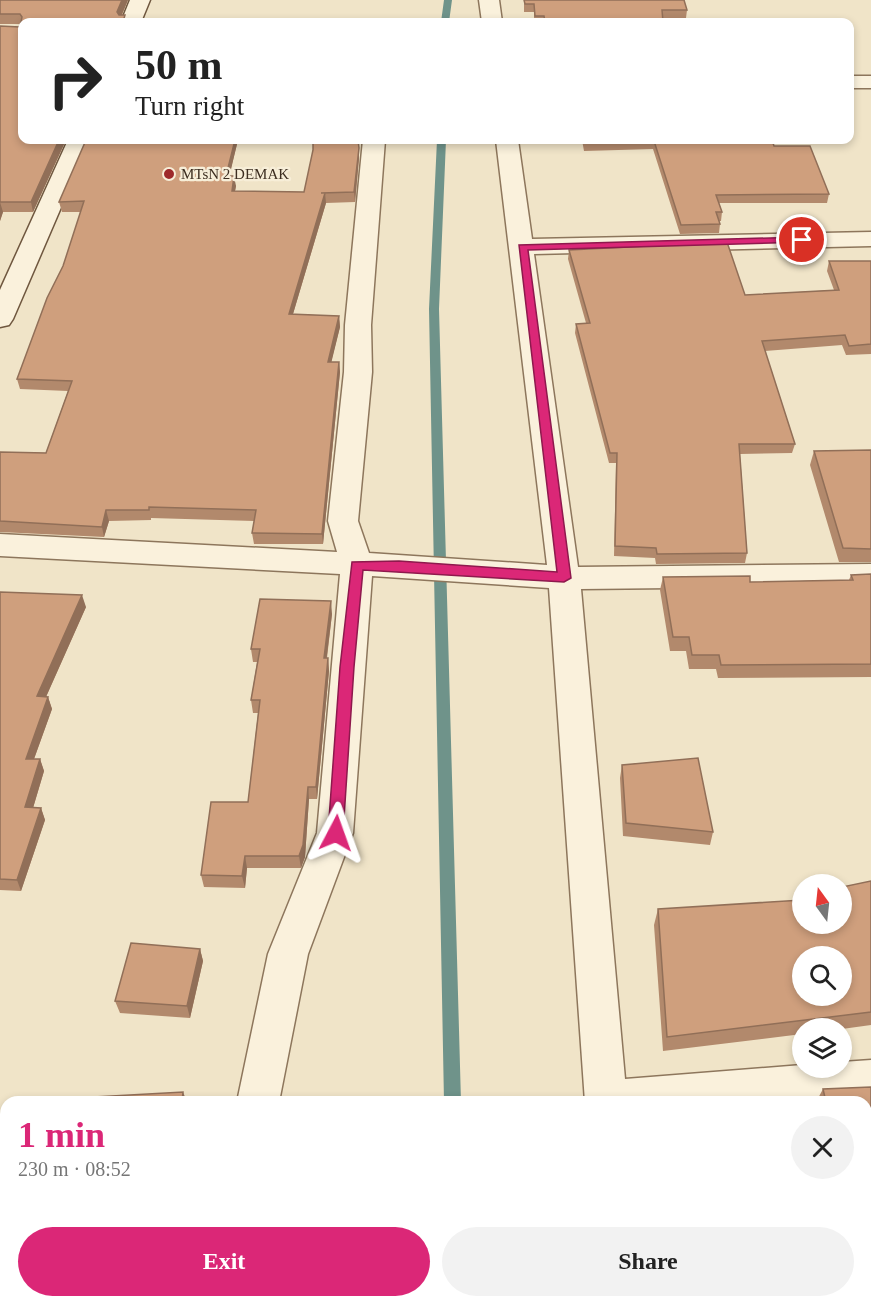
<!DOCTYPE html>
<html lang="en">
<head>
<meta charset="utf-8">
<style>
	:root { --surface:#fff; --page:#f2f2f2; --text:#222; --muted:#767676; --accent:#db2777 }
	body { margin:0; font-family:"Times New Roman",serif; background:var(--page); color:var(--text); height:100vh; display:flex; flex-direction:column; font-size:22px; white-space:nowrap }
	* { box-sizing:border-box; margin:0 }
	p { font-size:20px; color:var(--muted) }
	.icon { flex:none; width:33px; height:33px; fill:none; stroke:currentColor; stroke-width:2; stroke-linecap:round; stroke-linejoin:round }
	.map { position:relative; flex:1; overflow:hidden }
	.sheet { position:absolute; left:0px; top:1096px; width:872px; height:212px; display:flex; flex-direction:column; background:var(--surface); border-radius:18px 18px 0 0; box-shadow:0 3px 9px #0003 }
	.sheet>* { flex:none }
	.top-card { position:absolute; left:18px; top:18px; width:836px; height:126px; border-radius:12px; box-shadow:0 3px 9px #0003; background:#fff; color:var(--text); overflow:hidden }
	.needle { width:39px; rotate:345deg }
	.buttons { position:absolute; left:792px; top:874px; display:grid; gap:12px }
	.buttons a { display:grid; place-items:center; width:60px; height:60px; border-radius:50%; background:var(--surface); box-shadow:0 3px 9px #0003; font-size:30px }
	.pin { position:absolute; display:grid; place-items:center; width:51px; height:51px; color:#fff; margin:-26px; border:3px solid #fff; border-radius:50%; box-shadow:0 2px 6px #0007 }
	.me { position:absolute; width:66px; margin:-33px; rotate:4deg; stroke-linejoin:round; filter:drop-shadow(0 0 4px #0008) }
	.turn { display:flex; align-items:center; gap:21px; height:126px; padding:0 18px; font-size:27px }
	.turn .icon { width:78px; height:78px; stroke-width:2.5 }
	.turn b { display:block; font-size:42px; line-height:51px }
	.round { display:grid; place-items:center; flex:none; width:63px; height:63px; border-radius:32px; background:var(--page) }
	.overview { display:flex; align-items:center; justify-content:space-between; height:102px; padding:0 18px }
	h1 { font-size:36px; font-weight:700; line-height:45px; color:var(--accent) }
	.button { display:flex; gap:12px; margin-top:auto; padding:12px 18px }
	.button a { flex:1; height:69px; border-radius:36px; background:var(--accent); color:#fff; font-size:24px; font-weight:700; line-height:69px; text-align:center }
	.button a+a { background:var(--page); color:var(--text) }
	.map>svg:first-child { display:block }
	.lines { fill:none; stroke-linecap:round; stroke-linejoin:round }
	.stream { fill:#6f938a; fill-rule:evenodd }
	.minor-casing { stroke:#8d765c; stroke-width:3 }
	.secondary-casing { stroke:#6f573f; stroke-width:3 }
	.minor { fill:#faf1dc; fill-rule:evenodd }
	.secondary { fill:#faf1dc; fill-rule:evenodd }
	.wall { fill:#b2896c }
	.shaded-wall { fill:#916f58 }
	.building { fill:#cf9f7d; stroke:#916f58; stroke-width:1.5; fill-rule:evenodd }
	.route { fill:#db2777; stroke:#8e194d; stroke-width:1.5 }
	.poi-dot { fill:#9e2a2b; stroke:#f7eed8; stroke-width:2 }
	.labels { text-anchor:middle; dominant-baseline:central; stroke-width:4.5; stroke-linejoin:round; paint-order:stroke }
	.far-poi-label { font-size:15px; fill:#3d2e20; stroke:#f7eed8; text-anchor:start }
</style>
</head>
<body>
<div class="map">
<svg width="871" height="1307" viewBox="0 0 871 1307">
	<rect width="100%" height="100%" fill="#f0e4c8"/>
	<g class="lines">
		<!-- stream -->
		<path class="stream" d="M444,0H452L449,22H441Z
			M437,140H446L439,309L461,1102H444L429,309Z
			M447,1302H467V1307H447Z"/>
		<defs>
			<path id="minor" d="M479,0H499L502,22H482Z
				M849,76H871V88H849Z
				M363,140H385L371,325L372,372L358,521L369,553L547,565L496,140H518L532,239L871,232V246L534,254L578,567L871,564V586L581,589L625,1079L802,1065V1068H842V1062L871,1060V1100L840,1102H585L549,588L372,576L353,833L308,954L279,1102H237L268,954L317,833L340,574L0,556V534L337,552L328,521L344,372L345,325Z
				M247,1302H293V1307H247Z
				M600,1302H646V1307H600Z"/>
			<path id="secondary" d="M130,0H150L141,22H121Z
				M68,140H90L13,319L9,325L0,327V290Z"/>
		</defs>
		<!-- minor casing -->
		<use href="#minor" class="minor-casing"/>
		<!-- secondary casing -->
		<use href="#secondary" class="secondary-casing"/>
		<!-- minor -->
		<use href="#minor" class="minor"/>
		<!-- secondary -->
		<use href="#secondary" class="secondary"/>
	</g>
	<!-- wall -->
	<path class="wall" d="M0,0H128L122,15L22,140H66L33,212H3L0,221V26L20,27L21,24H0Z
		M524,0H684L687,10L686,18H663V22H534V12H524Z
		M238,140L229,176L236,186L235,191L304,192L359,140V158L355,202L326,203L293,314L339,316L340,327L331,362H339L340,372L323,544H254L252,533L254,521L151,518V520L109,521L104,537L0,532V452L46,453L68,391L20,389L17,379L63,266L81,212H62L59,202Z
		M582,140H772L774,146L829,194L827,203H719L722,212L721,221H719L720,224L719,233L680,234L653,149L584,151Z
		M569,250L745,295L834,290L827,271L829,261H871V354L846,355L842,345L765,351L795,444L792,453L740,454L747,553L745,563L656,564L655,558L614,556L616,463H609L575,333L576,324L586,323L568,259Z
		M871,450V562H839L810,465L814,451Z
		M871,574V677L718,678L716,669H689L686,651H670L660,590L663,577L750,582L849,580L851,575Z
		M0,592L86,607L46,697H48L52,709L34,759H40L44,771L33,808H41L45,820L21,891L0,890Z
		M332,614L327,658H328L329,671L317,799H309L305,857L301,868H247L245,888L204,887L201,875L248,802L258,713H253L251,700L257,662H253L251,649Z
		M622,765L713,832L710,845L623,836L620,778Z
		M871,881V1025L842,1029H802V1034L663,1051L654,925L658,909L802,924Z
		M200,949L203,961L190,1018L120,1013L115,1001Z
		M871,1087V1209H866V1102H816L823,1089Z
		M698,1302H863L864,1307H698Z"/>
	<!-- shaded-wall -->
	<path class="shaded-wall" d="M122,0H128L119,21L117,12Z
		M59,140H66L33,212L31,202Z
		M235,140H238L227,186L226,176Z
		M358,140L359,158L355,202L354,192Z
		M234,176L236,186L233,201L232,191Z
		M325,193L326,203L290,324L289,314Z
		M0,202L3,212L0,221Z
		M339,316L340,327L329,372L328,362Z
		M339,362L340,372L323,544L322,534Z
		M106,510L109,521L104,537L102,527Z
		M82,595L86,607L41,708L37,696Z
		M331,601L332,614L325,671L324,658Z
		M328,658L329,671L317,799L316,787Z
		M48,697L52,709L30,770L26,759Z
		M40,759L44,771L30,818L25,807Z
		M308,787L309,799L305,857L301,868L299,856Z
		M41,808L45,820L21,891L17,880Z
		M245,856L247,868L245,888L242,876Z
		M200,949L203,961L190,1018L187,1006Z
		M183,1092L187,1102H182Z
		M148,1302H153V1307H148Z"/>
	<!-- building -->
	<path class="building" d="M0,0H122L117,12L119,15H125L123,22H22V140H59L31,202H0V26L20,27L22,17L20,14H0Z
		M524,0H684L687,10H662L663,22H545L544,16H535L534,4H525Z
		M86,140H235L226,176H234L232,191L304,192L313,150V140H358L359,148L354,192L321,193H325L289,314L339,316L328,362H339L322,534L252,533L256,510L149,507V510H106L102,527L0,521V452L46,453L72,381L17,379L47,298L63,266L84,201L59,202Z
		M584,140H772L774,146H810L829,194L716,195L722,212H716L720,224L681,225L654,141L585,143Z
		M727,242L745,295L839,290L829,261H871V344L849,346L845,335L762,341L795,444H739L747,553L657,554L656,548L615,546L617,453H610L576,324L590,323L569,250Z
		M871,450V549L843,548L814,451Z
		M871,574V664L721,665L719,655H692L689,637H673L663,577L750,576V582L853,580L851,575Z
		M0,592L82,595L37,696L48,697L26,759H40L25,807L41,808L17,880L0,879Z
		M260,599L331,601L324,658H328L316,787H308L303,845L299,856H245L242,876L201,875L211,802H248L260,700H251L260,649H251Z
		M698,758L713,832L626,823L622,765Z
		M871,881V1012L667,1037L658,909L802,900V924H842V887ZM802,957H842V996H802Z
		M131,943L200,949L187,1006L115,1001Z
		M871,1087V1196H866V1102H826L823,1089Z
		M183,1092L182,1102H40V1100Z
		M14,1302H148V1307H14Z
		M705,1302H863L864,1307H706Z
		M201,1304L202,1307H175Z"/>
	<!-- route -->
	<path class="route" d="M802,237L807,240L806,242L528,250L571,578L564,582L363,570L354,667L343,833L341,838L336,840L330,838L328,833L340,667L352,562L399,561L557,572L519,245Z"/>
	<!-- markers -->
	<circle class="poi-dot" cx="169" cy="174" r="6"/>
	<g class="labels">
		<!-- far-poi labels -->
		<g class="far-poi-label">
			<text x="181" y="174">MTsN 2 DEMAK</text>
		</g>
	</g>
</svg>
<div class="buttons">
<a><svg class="needle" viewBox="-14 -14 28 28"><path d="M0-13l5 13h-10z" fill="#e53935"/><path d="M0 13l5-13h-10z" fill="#767676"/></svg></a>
<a><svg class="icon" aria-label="search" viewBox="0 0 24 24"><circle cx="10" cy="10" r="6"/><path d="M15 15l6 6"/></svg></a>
<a><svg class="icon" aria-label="layers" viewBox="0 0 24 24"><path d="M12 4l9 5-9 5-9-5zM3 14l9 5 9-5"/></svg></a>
</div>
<div class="pin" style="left:802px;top:240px;background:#d93025"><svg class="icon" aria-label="arrive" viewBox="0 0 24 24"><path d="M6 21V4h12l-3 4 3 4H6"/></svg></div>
<svg class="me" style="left:336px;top:833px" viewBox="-20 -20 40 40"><path d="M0-17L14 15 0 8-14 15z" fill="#db2777" stroke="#fff" stroke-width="4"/></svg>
<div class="top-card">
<div class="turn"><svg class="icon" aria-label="right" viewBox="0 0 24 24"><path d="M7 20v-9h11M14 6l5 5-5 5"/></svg><div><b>50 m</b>Turn right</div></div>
</div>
<section class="sheet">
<div class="overview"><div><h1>1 min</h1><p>230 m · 08:52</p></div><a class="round"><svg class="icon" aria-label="close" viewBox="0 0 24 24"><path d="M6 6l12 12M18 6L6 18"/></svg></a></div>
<div class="button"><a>Exit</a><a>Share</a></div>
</section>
</div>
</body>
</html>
